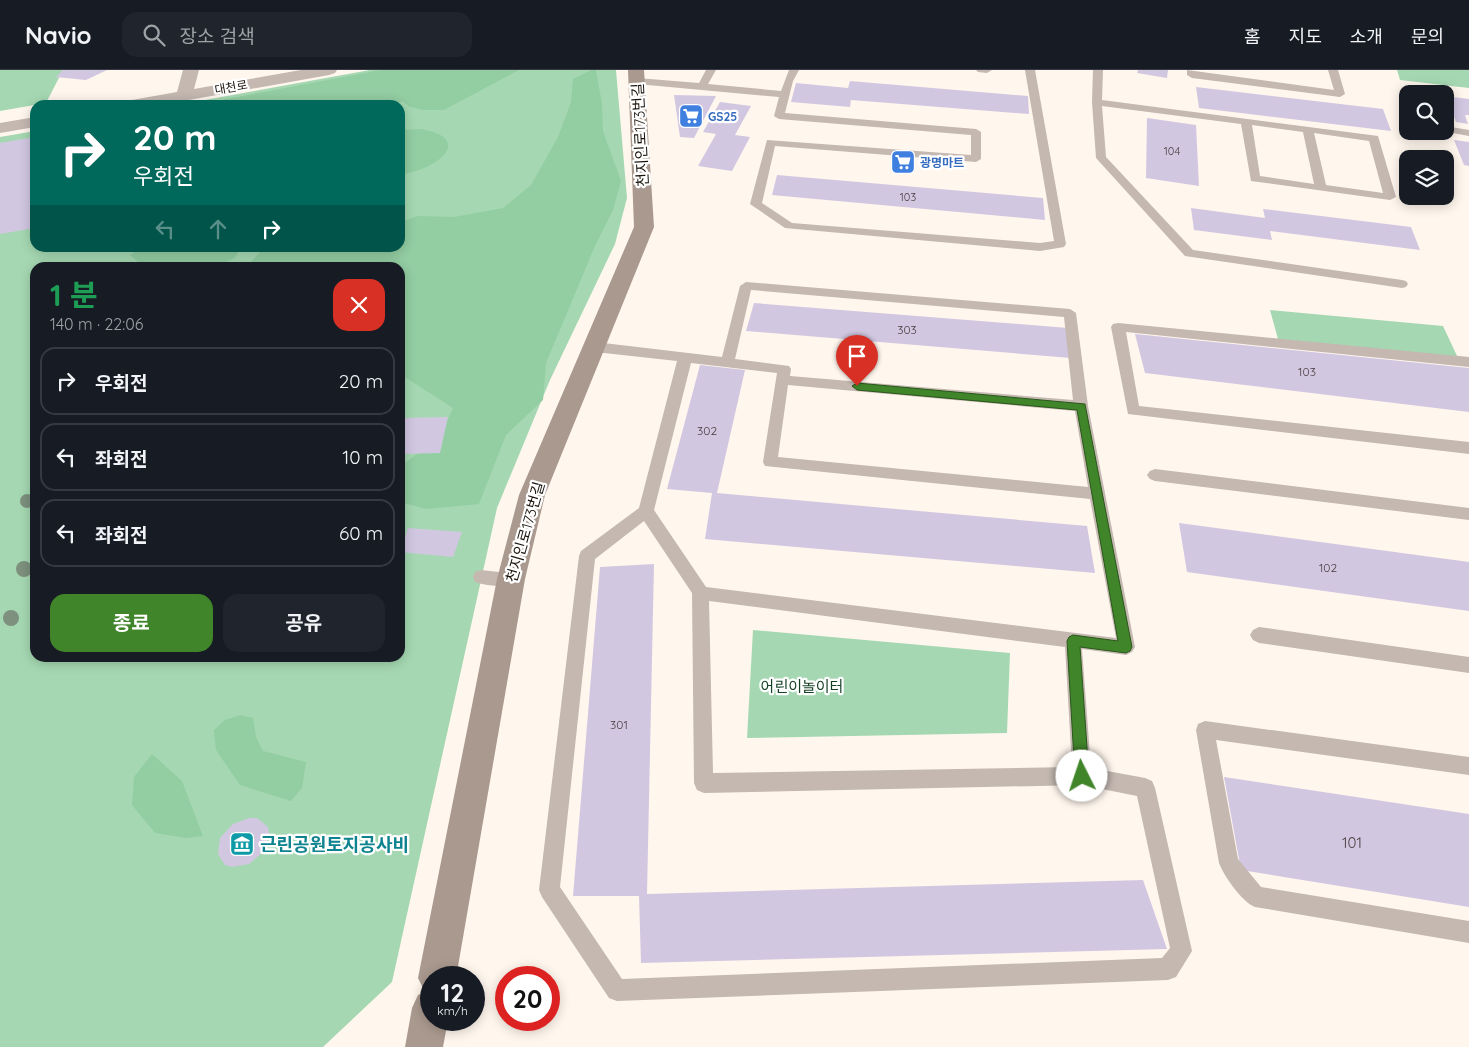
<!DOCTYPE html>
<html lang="ko">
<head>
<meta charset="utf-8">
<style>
	:root { --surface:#171b24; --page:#20242c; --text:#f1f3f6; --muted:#9ea1a6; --line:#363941; --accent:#40852a }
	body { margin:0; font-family:Quicksand,"Noto Sans KR",sans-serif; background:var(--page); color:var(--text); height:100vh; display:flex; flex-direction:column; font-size:19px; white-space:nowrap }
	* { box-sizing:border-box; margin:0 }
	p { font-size:16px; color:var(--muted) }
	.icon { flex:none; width:28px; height:28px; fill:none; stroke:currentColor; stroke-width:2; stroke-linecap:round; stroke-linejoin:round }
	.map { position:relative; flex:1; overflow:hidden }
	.sheet { position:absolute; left:30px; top:192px; width:375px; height:400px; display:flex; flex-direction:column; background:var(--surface); border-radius:15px; box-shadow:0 2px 12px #0003 }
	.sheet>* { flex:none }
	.top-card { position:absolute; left:30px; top:30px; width:375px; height:152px; border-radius:15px; box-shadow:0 2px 12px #0003; background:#00695c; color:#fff; overflow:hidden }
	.buttons { position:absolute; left:1399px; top:15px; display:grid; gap:10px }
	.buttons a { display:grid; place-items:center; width:55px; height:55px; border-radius:10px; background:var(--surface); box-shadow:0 2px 12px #0003; font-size:25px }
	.speed { position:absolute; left:420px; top:896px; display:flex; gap:10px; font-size:25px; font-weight:700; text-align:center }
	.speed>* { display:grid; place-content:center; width:65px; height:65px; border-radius:50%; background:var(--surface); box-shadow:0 2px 12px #0003; line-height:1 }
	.speed small { font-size:12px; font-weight:400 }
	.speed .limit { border:8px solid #d22; background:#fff; color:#111 }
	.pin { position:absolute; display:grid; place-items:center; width:42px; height:42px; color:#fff; margin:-51px -21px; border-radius:50% 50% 50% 0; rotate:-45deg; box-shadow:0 0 5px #0007 }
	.pin .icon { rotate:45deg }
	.me { position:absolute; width:55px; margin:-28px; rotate:356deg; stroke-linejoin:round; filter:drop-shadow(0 0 4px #0008) }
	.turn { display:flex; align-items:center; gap:18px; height:105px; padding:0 20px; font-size:22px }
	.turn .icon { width:65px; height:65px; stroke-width:2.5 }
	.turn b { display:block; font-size:35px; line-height:42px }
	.lanes { display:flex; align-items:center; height:48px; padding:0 20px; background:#0003; justify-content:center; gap:25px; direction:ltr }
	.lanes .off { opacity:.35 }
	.round { display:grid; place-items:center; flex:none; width:52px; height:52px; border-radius:15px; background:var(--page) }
	.overview { display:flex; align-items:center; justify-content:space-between; height:85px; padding:0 20px }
	h1 { font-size:30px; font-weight:700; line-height:38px; color:#1e9e55 }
	.primary-button { display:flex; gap:10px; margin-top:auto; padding:10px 20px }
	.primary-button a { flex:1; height:58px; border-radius:15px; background:var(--accent); color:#fff; font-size:20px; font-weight:700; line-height:58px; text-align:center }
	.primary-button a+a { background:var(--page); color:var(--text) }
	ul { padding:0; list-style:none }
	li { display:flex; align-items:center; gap:15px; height:68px; margin:0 10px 8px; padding:0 10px; border:2px solid var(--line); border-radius:15px }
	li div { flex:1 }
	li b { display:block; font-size:19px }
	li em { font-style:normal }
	header { display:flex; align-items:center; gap:30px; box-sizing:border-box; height:70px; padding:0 25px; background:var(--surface); border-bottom:1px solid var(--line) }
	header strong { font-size:24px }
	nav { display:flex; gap:28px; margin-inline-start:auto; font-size:18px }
	.search { width:350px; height:45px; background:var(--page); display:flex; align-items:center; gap:12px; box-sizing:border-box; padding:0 18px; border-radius:15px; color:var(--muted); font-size:19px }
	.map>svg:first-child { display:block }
	.green { fill:#a5d8b2; fill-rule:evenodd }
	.forest { fill:#93cda2 }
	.building { fill:#d2c7e1 }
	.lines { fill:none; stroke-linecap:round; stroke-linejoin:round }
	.lane { fill:#c4b8b1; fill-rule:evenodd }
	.street { fill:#c4b8b1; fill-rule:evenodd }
	.secondary { fill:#aa998e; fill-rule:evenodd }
	.tree { fill:#7d917e }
	.route { fill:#40852a; stroke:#2a561b }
	.labels { text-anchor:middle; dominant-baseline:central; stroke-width:4.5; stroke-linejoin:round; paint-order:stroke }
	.far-number-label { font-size:11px; fill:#484040 }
	.far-street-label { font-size:12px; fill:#1a130b; stroke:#fff }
	.far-shop-label { font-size:12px; font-weight:bold; fill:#366cbe; stroke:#fff; text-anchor:start }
	.number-label { font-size:12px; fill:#484040 }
	.street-label { font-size:15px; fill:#1a130b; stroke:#fff }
	.park-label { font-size:15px; fill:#133f23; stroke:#fff }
	.near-number-label { font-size:15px; fill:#484040 }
	.near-culture-label { font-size:18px; font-weight:bold; fill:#0d838f; stroke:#fff; text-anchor:start }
</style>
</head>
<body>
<header>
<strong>Navio</strong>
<div class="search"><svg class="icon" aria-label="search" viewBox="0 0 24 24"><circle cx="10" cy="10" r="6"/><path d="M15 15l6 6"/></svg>장소 검색</div>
<nav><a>홈</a><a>지도</a><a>소개</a><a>문의</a></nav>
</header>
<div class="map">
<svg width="1469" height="977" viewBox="0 0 1469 977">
	<rect width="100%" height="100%" fill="#fff6ed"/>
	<!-- green -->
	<path class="green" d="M0,0H63L46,33L0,41Z
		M370,0H616L627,128L615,174L550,310L497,438L392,912L323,977H0V67L35,61V178H400V35H177ZM35,198H400V588H35Z
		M1397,0H1469V18L1400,10Z
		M1270,240L1443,256L1458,288L1278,269Z
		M753,560L1010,583L1007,663L747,668Z"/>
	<!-- forest -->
	<path class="forest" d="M381,0H519L444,40H423L410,37L402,31L395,35H194Z
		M591,0H596L602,34L603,61L621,111L613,140L595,176L546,293L543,330L506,365L479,434L426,439L400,432V403L405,393L440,366L453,338L400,304V198H245L264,178L317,181L326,178H400V152L418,146L454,147L503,138L531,115L558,67L571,32L573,9Z
		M421,59C478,69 433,102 400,104V60Z
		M142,178H240L235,188L213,197L145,198L130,185Z
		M240,645L253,648L256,667L263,681L306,692L302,718L291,731L240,715L216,680L214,660L225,650Z
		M152,684L182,711L203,766L186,768L155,763L132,735L134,707Z"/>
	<!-- building -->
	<path class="building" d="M63,0H107L86,10L56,7Z
		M1138,0H1168L1167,8L1137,3Z
		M850,11L1028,26L1029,44L851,30L850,37L791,32L796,13L848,18Z
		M1196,17L1383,39L1391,61L1199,38Z
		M674,25L716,26L694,68L680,67Z
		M1445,26L1469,29V45H1465L1468,54L1456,52L1453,44H1448L1445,37Z
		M720,32L751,36L735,65L750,67L732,101L698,96L716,64L703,62Z
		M1147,48L1196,55L1199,116L1146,108Z
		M35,67V158L0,164V73Z
		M1454,70L1469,72V96L1464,95Z
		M777,105L1043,128L1045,150L772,125Z
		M1191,138L1265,148L1263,139L1411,157L1420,180L1270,161L1272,170L1194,160Z
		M754,233L1068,258L1071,288L746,261Z
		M1135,264L1469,298V342L1145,303Z
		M700,295L745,300L717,423L1087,456L1095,503L705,469L712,423L667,419Z
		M448,347L440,383L400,384V348Z
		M1179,453L1469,492V541L1187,502Z
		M408,458L462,462L453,487L400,482Z
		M654,494L647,824L1143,810L1167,879L641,893L639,826H573L600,497Z
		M1224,707L1469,744V837L1241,800Z
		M249,748H257L268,757L269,764L264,781L249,794L232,797L225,795L218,784L220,768L233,754Z"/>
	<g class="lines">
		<!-- lane -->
		<path class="lane" d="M706,0H716L708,14L781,21L789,0H799L793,11L785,43L976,59L981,62V89L976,92L775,76L762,133L792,153L1040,173L1054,171L1025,0H1035L1066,174L1064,177L1040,181L785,158L750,134L767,70L971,85V65L779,49L774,46L779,27L637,14L632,11L637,8L699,13Z
			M976,0H992L987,3L978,2Z
			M1093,0H1103L1102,30L1378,66L1396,127L1390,130L1251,111L1241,54L1102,36L1106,87L1193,180L1402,210L1406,211L1408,214L1406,217L1402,218L1185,186L1096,88L1092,32ZM1252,55L1303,62L1314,114L1260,106ZM1314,63L1369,71L1383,123L1326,115Z
			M1187,0L1334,20L1328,0H1338L1345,24L1340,27L1192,8L1187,5Z
			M1445,56L1469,60V66L1442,61H1445Z
			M746,212L1070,239L1076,243L1088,336L1135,577L1132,582L1126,585L1082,579L1091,698L1145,708L1152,711L1155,718L1192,881L1176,907L1168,910L617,931L609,928L542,827L539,820L579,486L581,481L639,438L677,291L595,282L590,280L588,277L590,274L595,272L722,287L740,216ZM751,220L1064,247L1073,330L790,306L791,299L789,296L735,289ZM691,293L777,303L763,392L765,396L1090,429L1116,568L706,517L654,440ZM788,315L1075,341L1088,417L778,387ZM644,451L692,523L694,713L697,720L704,723L1082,715L1137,726L1170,878L1162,888L622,909L560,817L595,489ZM709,531L1065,577L1072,697L713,703Z
			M1118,253L1469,287V297L1126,262L1139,336L1469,372V384L1128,344L1111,257L1113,254Z
			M1155,399L1469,438V450L1155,411L1150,409L1147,405L1150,401Z
			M481,500L517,504L519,509L517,514C505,518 487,516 475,512L473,507L475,502Z
			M1259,557L1469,587V603L1259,573L1253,570L1250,565L1253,560Z
			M1205,651L1469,687V705L1216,670L1238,789L1261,817L1469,851V873L1255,837C1242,832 1224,806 1219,793L1196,660L1198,654Z"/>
		<!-- street -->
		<path class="street" d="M183,0H199L194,19L301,0H337L335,3L329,5L161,35H123L126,31L132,30L177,22Z
			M35,47V57L0,63V53Z"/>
		<!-- secondary -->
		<path class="secondary" d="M628,0H644L654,157L545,425L525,509L456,908H431V950H448L443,977H405L412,938L418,925L425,922L418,908L497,509L519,425L634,157Z"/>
	</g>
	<!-- trees -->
	<g class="tree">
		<circle cx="27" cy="431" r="7"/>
		<circle cx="24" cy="499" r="8"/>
		<circle cx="11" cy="548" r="8"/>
	</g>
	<!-- route -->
	<path class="route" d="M857,313L1085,334L1132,577L1130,581L1126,583L1080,577L1089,706L1087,710L1082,712L1077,710L1075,706L1067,571L1069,567L1073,565L1118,571L1077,340L857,320L852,316Z"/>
	<!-- icons -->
	<defs>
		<symbol id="supermarket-square" viewBox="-11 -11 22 22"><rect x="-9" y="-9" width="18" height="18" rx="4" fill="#3f7fe0" stroke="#fff"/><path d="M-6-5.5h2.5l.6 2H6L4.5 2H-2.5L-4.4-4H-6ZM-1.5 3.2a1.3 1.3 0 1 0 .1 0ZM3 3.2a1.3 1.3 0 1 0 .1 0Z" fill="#fff"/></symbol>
		<symbol id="museum-square" viewBox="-11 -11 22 22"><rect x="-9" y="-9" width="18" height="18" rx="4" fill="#0f9aa8" stroke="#fff"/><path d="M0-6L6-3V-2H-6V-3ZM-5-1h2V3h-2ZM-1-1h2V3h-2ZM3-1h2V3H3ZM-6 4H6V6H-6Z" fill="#fff"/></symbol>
	</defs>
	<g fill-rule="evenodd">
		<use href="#supermarket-square" x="677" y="32" width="28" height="28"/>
		<use href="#supermarket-square" x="889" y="78" width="28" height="28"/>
		<use href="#museum-square" x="228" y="760" width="28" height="28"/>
	</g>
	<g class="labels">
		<!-- far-number labels -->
		<g class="far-number-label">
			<text x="1172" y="81">104</text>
			<text x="908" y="127">103</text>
		</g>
		<!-- far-street labels -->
		<g class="far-street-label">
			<text transform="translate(231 17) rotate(-10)">대천로</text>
		</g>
		<!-- far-shop labels -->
		<g class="far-shop-label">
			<text x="708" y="46">GS25</text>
			<text x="920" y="92">광명마트</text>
		</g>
		<!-- number labels -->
		<g class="number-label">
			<text x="907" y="259">303</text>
			<text x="1307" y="301">103</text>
			<text x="707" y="360">302</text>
			<text x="1328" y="497">102</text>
			<text x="619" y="654">301</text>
		</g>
		<!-- street labels -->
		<g class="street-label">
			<text transform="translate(640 65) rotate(-93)">천지인로173번길</text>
			<text transform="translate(525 462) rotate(-74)">천지인로173번길</text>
		</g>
		<!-- park labels -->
		<g class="park-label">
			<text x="802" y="616">어린이놀이터</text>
		</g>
		<!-- near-number labels -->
		<g class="near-number-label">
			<text x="1352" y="772">101</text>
		</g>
		<!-- near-culture labels -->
		<g class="near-culture-label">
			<text x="260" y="774">근린공원토지공사비</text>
		</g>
	</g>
</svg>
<div class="buttons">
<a><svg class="icon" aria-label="search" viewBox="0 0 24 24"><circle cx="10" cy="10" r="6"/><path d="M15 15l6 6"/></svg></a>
<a><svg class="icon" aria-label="layers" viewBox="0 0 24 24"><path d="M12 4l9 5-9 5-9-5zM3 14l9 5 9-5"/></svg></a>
</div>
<div class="speed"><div>12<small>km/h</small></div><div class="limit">20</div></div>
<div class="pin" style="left:857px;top:316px;background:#d93025"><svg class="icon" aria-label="arrive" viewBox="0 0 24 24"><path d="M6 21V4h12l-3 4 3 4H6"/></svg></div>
<svg class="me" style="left:1082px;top:706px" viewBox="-20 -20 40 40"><circle r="19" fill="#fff"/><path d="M0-13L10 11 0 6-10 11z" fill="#40852a"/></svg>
<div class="top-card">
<div class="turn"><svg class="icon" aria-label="right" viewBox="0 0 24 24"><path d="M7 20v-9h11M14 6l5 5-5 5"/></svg><div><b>20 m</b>우회전</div></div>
<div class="lanes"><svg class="icon off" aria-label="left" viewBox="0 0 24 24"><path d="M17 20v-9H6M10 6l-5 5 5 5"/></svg><svg class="icon off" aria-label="ahead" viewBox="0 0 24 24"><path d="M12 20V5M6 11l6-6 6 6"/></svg><svg class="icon" aria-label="right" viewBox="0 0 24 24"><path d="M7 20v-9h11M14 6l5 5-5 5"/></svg></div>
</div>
<section class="sheet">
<div class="overview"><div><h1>1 분</h1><p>140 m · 22:06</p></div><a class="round" style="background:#d93025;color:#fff"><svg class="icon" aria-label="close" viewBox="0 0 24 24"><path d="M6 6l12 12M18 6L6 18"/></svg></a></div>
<ul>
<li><svg class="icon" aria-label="right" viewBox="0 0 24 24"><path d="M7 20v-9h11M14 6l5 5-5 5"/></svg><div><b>우회전</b></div><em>20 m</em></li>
<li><svg class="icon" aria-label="left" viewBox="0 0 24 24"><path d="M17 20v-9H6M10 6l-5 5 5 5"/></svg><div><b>좌회전</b></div><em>10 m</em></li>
<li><svg class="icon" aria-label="left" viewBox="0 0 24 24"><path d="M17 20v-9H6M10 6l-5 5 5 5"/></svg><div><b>좌회전</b></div><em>60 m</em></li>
</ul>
<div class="primary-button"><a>종료</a><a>공유</a></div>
</section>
</div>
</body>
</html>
